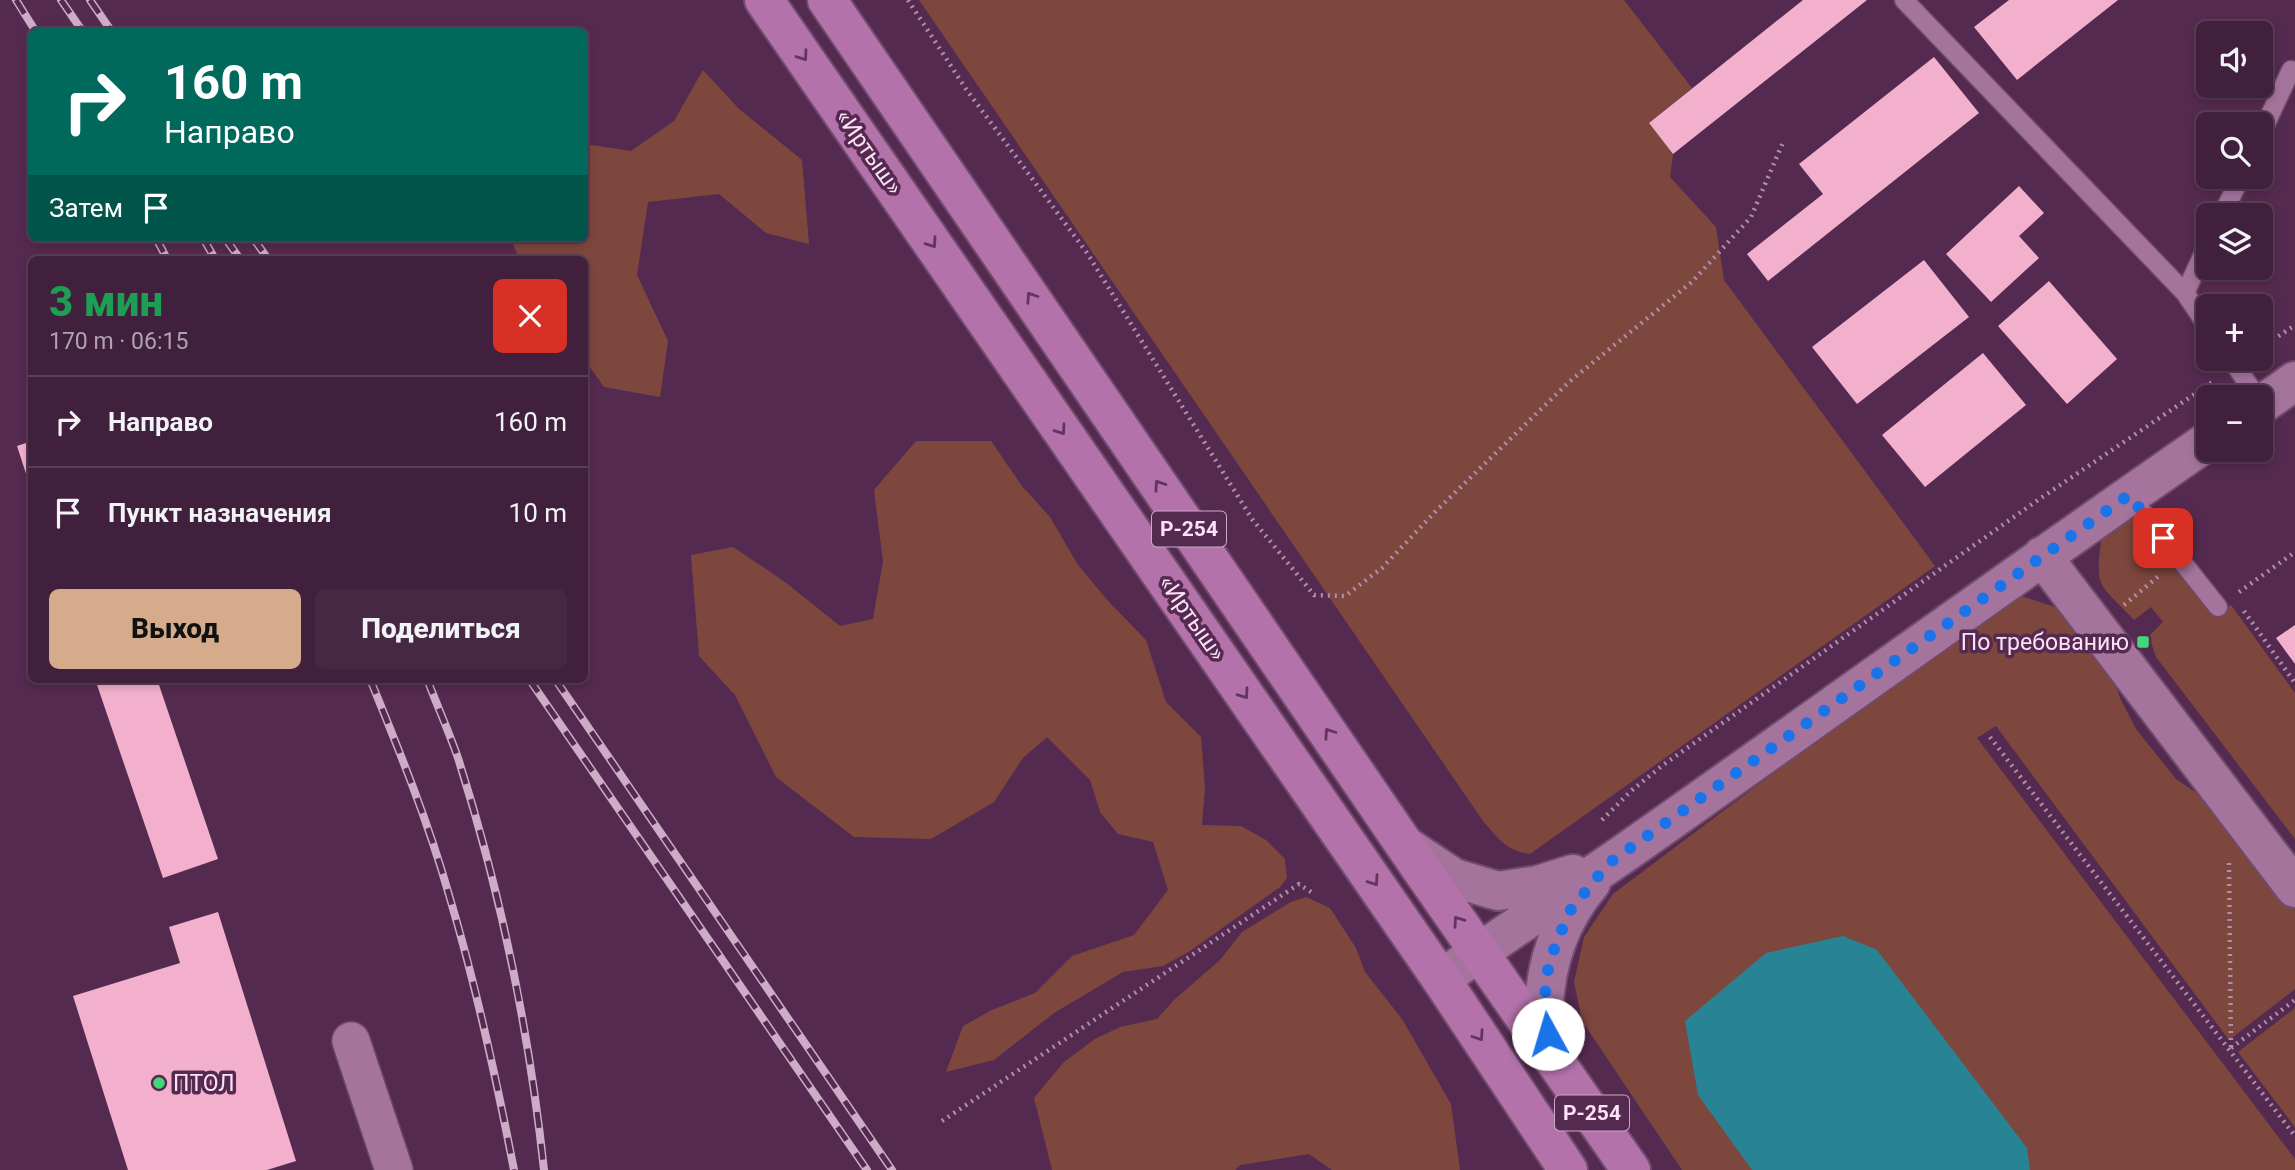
<!DOCTYPE html>
<html lang="ru">
<head>
<meta charset="utf-8">
<style>
	:root { --surface:#40203c; --page:#472843; --text:#f1f3f6; --muted:#aea3af; --line:#593e56; --accent:#d6ab8b }
	body { margin:0; font-family:Roboto,sans-serif; background:var(--page); color:var(--text); height:100vh; display:flex; flex-direction:column; font-size:26px; white-space:nowrap }
	* { box-sizing:border-box; margin:0 }
	p { font-size:23px; color:var(--muted) }
	.icon { flex:none; width:38px; height:38px; fill:none; stroke:currentColor; stroke-width:2; stroke-linecap:round; stroke-linejoin:round }
	.map { position:relative; flex:1; overflow:hidden }
	.panel { position:absolute; left:28px; top:256px; width:560px; height:427px; display:flex; flex-direction:column; background:var(--surface); border-radius:10px; box-shadow:0 4px 10px #0003,0 0 0 2px var(--line) }
	.panel>* { flex:none }
	.guide { position:absolute; left:28px; top:28px; width:560px; height:214px; border-radius:10px; box-shadow:0 4px 10px #0003,0 0 0 2px var(--line); background:#00695c; color:#fff; overflow:hidden }
	.fabs { position:absolute; left:2196px; top:21px; display:grid; gap:14px }
	.fabs a { display:grid; place-items:center; width:77px; height:77px; border-radius:10px; background:var(--surface); box-shadow:0 4px 10px #0003,0 0 0 2px var(--line); font-size:35px }
	.pin { position:absolute; display:grid; place-items:center; width:60px; height:60px; color:#fff; margin:-30px; border-radius:14px; box-shadow:0 4px 10px #0006 }
	.me { position:absolute; width:77px; margin:-38px; rotate:354deg; stroke-linejoin:round; filter:drop-shadow(0 0 5px #0008) }
	.turn { display:flex; align-items:center; gap:24px; height:147px; padding:0 21px; font-size:32px }
	.turn .icon { width:91px; height:91px; stroke-width:2.5 }
	.turn b { display:block; font-size:49px; line-height:60px }
	.then { display:flex; align-items:center; height:66px; padding:0 21px; background:#0003; gap:14px; font-size:26px }
	.round { display:grid; place-items:center; flex:none; width:74px; height:74px; border-radius:10px; background:var(--page) }
	.headline { display:flex; align-items:center; justify-content:space-between; height:119px; padding:0 21px }
	h1 { font-size:42px; font-weight:800; line-height:52px; color:#1e9e55 }
	.cta { display:flex; gap:14px; margin-top:auto; padding:14px 21px }
	.cta a { flex:1; height:80px; border-radius:10px; background:var(--accent); color:#111; font-size:28px; font-weight:800; line-height:80px; text-align:center }
	.cta a+a { background:var(--page); color:var(--text) }
	ul { padding:0; list-style:none }
	li { display:flex; align-items:center; gap:21px; height:91px; padding:0 21px; border-top:2px solid var(--line) }
	li div { flex:1 }
	li b { display:block; font-size:26px }
	li em { font-style:normal }
	.map>svg:first-child { display:block }
	.green { fill:#7e473d }
	.water { fill:#288494 }
	.building { fill:#f3b0cd }
	.lines { fill:none; stroke-linecap:round; stroke-linejoin:round }
	.service-casing { stroke:#704b6c; stroke-width:21 }
	.minor-casing { stroke:#704b6c; stroke-width:40 }
	.tertiary-casing { stroke:#704b6c; stroke-width:42 }
	.primary-casing { stroke:#704b6c; stroke-width:42 }
	.path { stroke:#b18eac; stroke-width:4.5; stroke-dasharray:2 5; stroke-linecap:butt }
	.service { stroke:#a4749d; stroke-width:18 }
	.minor { stroke:#a4749d; stroke-width:37 }
	.tertiary { stroke:#a4749d; stroke-width:38 }
	.primary { stroke:#b472ab; stroke-width:38 }
	.rail-casing { stroke:#ccacc7; stroke-width:8 }
	.rail { stroke:#552a50; stroke-width:5; stroke-dasharray:16; stroke-linecap:butt }
	.oneway { stroke:#63355e }
	.route { stroke:#1a73e8; stroke-width:12; stroke-dasharray:0 21.6 }
	.poi-dot { fill:#44d77a; stroke:#552a50; stroke-width:2.5 }
	.labels { text-anchor:middle; dominant-baseline:central; stroke-width:7; stroke-linejoin:round; paint-order:stroke }
	.shield { fill:#552a50; stroke:#cbaac6; stroke-width:2 }
	.shield-label { font-size:21px; font-weight:bold; fill:#fde1f8 }
	.street-label { font-size:23px; fill:#fde1f8; stroke:#552a50 }
	.poi-label { font-size:23px; fill:#fde1f8; stroke:#552a50; text-anchor:end }
</style>
</head>
<body>
<div class="map">
<svg width="2295" height="1170" viewBox="0 0 2295 1170">
	<rect width="100%" height="100%" fill="#552a50"/>
	<!-- green -->
	<path class="green" d="M919,0H1624L1692,88L1649,123L1673,154L1670,177L1716,227L1724,280L1935,566L1530,854C1506,851 1498,838 1483,821Z
		M703,70L739,109L802,160L809,244L766,233L719,194L648,202L637,275L668,341L660,397L604,387L585,360L584,259H519L511,238H584L585,144L631,151L674,121Z
		M916,441H991L1022,486L1050,517L1078,565L1109,602L1146,640L1166,702L1201,737L1205,788L1202,825L1241,826L1266,840L1285,859L1287,878L1280,887L1190,951L1163,966L1123,972L1054,1013L994,1060L946,1072L963,1026L992,1010L1035,993L1072,956L1134,935L1168,890L1153,842L1118,834L1100,812L1090,780L1047,737L1023,758L994,802L931,839L854,837L776,777L735,695L699,656L691,555L733,547L785,582L840,626L873,619L883,561L874,490Z
		M2135,510L2213,615L2231,605L2295,693V839L2156,657L2149,636L2163,622L2151,607L2134,620C2099,582 2094,591 2102,535Z
		M2021,596L2061,609L2105,654L2120,698L2136,729L2176,779L2217,807L2295,904V989L2229,1040L1996,726L1977,738L2295,1159V1170H1682L1582,1021L1574,982L1584,937L1613,894L1759,784L1920,667L1989,613Z
		M1306,897L1330,908L1356,948L1365,972L1402,1019L1451,1104L1460,1170H1332L1309,1154L1240,1165L1235,1170H1052L1034,1098L1064,1062L1095,1039L1120,1027L1157,1019L1174,1000L1220,960L1242,932L1291,902Z
		M2295,1008V1127L2238,1052Z"/>
	<!-- water -->
	<path class="water" d="M1843,936L1877,950L2027,1148L2030,1170H1752L1698,1095L1685,1021L1766,953Z"/>
	<!-- building -->
	<path class="building" d="M1803,0H1867L1673,154L1649,123Z
		M2009,0H2118L2017,80L1974,27Z
		M1934,57L1979,113L1768,281L1747,254L1823,194L1799,164Z
		M2019,186L2044,213L2019,236L2039,258L1991,302L1946,254Z
		M1924,260L1969,317L1857,404L1812,347Z
		M2049,281L2117,359L2067,404L1998,326Z
		M1983,353L2026,405L1925,487L1882,435Z
		M32,441V489H31L17,446Z
		M2295,625V664L2276,638Z
		M95,679H157L218,859L163,878Z
		M218,912L296,1161L267,1170H128L73,996L180,963L169,927Z"/>
	<g class="lines">
		<defs>
			<path id="service" d="M1904,0L2185,293L2208,327
				M2261,134L2291,70
				M2222,215L2241,177
				M2185,293L2208,244
				M2231,359L2257,397
				M2129,495L2218,607"/>
			<path id="minor" d="M351,1041L394,1170"/>
			<path id="tertiary" d="M2261,405L2295,381
				M2042,556L2295,888
				M1406,846L1454,878L1498,891L1538,885L1573,874
				M1441,979C1503,935 1567,893 1629,850C1823,714 2014,575 2208,441
				M1553,1058C1550,1042 1543,1024 1544,1009C1545,963 1561,918 1591,883"/>
			<path id="primary" d="M764,0L1441,979L1568,1170
				M827,0L1421,869L1631,1170"/>
		</defs>
		<!-- service casing -->
		<use href="#service" class="service-casing"/>
		<!-- minor casing -->
		<use href="#minor" class="minor-casing"/>
		<!-- tertiary casing -->
		<use href="#tertiary" class="tertiary-casing"/>
		<!-- primary casing -->
		<use href="#primary" class="primary-casing"/>
		<!-- path -->
		<path class="path" d="M908,0L966,89L1087,253L1252,519L1314,595L1345,596L1382,568L1435,512L1569,382L1693,281L1751,217L1784,140
			M2261,348L2295,325
			M2239,592L2295,552
			M2124,605L2160,575
			M2244,611L2295,683
			M1990,737L2295,1136
			M1602,820L1631,791L1663,765L2038,500L2214,381
			M2229,863L2231,1048
			M2231,1048L2295,1000
			M942,1121L1299,884L1311,892"/>
		<!-- service -->
		<use href="#service" class="service"/>
		<!-- minor -->
		<use href="#minor" class="minor"/>
		<!-- tertiary -->
		<use href="#tertiary" class="tertiary"/>
		<!-- primary -->
		<use href="#primary" class="primary"/>
		<defs>
			<path id="rail" d="M16,0L36,32
				M61,0L83,32
				M90,0L112,32
				M156,238L167,259
				M203,238L215,259
				M225,238L240,259
				M253,238L268,259
				M370,679C399,750 428,821 449,895C476,985 496,1077 514,1170
				M427,679C437,705 449,732 458,758C501,893 529,1030 544,1170
				M529,679L867,1170
				M555,679L892,1170"/>
		</defs>
		<!-- rail casing -->
		<use href="#rail" class="rail-casing"/>
		<!-- rail -->
		<use href="#rail" class="rail"/>
	</g>
	<!-- one-way arrows -->
	<defs><path id="oneway-chevron" d="M-2-3.5L2.5 0L-2 3.5" fill="none" stroke-width="1.6" stroke-linecap="round" stroke-linejoin="round" transform="scale(1.75)"/></defs>
	<g class="oneway">
		<use href="#oneway-chevron" transform="translate(803 56) rotate(55)"/>
		<use href="#oneway-chevron" transform="translate(932 243) rotate(55)"/>
		<use href="#oneway-chevron" transform="translate(1031 297) rotate(-124)"/>
		<use href="#oneway-chevron" transform="translate(1061 430) rotate(55)"/>
		<use href="#oneway-chevron" transform="translate(1159 485) rotate(-124)"/>
		<use href="#oneway-chevron" transform="translate(1244 694) rotate(55)"/>
		<use href="#oneway-chevron" transform="translate(1329 733) rotate(-124)"/>
		<use href="#oneway-chevron" transform="translate(1374 881) rotate(55)"/>
		<use href="#oneway-chevron" transform="translate(1458 921) rotate(-125)"/>
		<use href="#oneway-chevron" transform="translate(1479 1036) rotate(56)"/>
	</g>
	<g class="lines">
		<!-- route -->
		<path class="route" d="M1548,1034L1543,1011L1549,962L1569,912L1609,863L2129,495L2163,538"/>
	</g>
	<!-- markers -->
	<g class="poi-dot">
		<rect x="2136" y="635" width="14" height="14" rx="3.5"/>
		<circle cx="159" cy="1083" r="7"/>
	</g>
	<g class="labels">
		<!-- shield labels -->
		<g class="shield">
			<rect x="1152" y="511.5" width="74" height="35" rx="5"/>
			<rect x="1555" y="1095.5" width="74" height="35" rx="5"/>
		</g>
		<g class="shield-label">
			<text x="1189" y="529">Р-254</text>
			<text x="1592" y="1113">Р-254</text>
		</g>
		<!-- street labels -->
		<g class="street-label">
			<text transform="translate(869 152) rotate(55)">«Иртыш»</text>
			<text transform="translate(1192 618) rotate(55)">«Иртыш»</text>
		</g>
		<!-- poi labels -->
		<g class="poi-label">
			<text x="2129" y="642">По требованию</text>
			<text x="173" y="1083" text-anchor="start">ПТОЛ</text>
		</g>
	</g>
</svg>
<div class="fabs">
<a><svg class="icon" aria-label="sound" viewBox="0 0 24 24"><path d="M4 9h4l5-4v14l-5-4H4zM17 9q2 3 0 6"/></svg></a>
<a><svg class="icon" aria-label="search" viewBox="0 0 24 24"><circle cx="10" cy="10" r="6"/><path d="M15 15l6 6"/></svg></a>
<a><svg class="icon" aria-label="layers" viewBox="0 0 24 24"><path d="M12 4l9 5-9 5-9-5zM3 14l9 5 9-5"/></svg></a>
<a>+</a>
<a>−</a>
</div>
<div class="pin" style="left:2163px;top:538px;background:#d93025"><svg class="icon" aria-label="arrive" viewBox="0 0 24 24"><path d="M6 21V4h12l-3 4 3 4H6"/></svg></div>
<svg class="me" style="left:1548px;top:1034px" viewBox="-20 -20 40 40"><circle r="19" fill="#fff"/><path d="M0-13L10 11 0 6-10 11z" fill="#1a73e8"/></svg>
<div class="guide">
<div class="turn"><svg class="icon" aria-label="right" viewBox="0 0 24 24"><path d="M7 20v-9h11M14 6l5 5-5 5"/></svg><div><b>160 m</b>Направо</div></div>
<div class="then">Затем<svg class="icon" aria-label="arrive" viewBox="0 0 24 24"><path d="M6 21V4h12l-3 4 3 4H6"/></svg></div>
</div>
<section class="panel">
<div class="headline"><div><h1>3 мин</h1><p>170 m · 06:15</p></div><a class="round" style="background:#d93025;color:#fff"><svg class="icon" aria-label="close" viewBox="0 0 24 24"><path d="M6 6l12 12M18 6L6 18"/></svg></a></div>
<ul>
<li><svg class="icon" aria-label="right" viewBox="0 0 24 24"><path d="M7 20v-9h11M14 6l5 5-5 5"/></svg><div><b>Направо</b></div><em>160 m</em></li>
<li><svg class="icon" aria-label="arrive" viewBox="0 0 24 24"><path d="M6 21V4h12l-3 4 3 4H6"/></svg><div><b>Пункт назначения</b></div><em>10 m</em></li>
</ul>
<div class="cta"><a>Выход</a><a>Поделиться</a></div>
</section>
</div>
</body>
</html>
